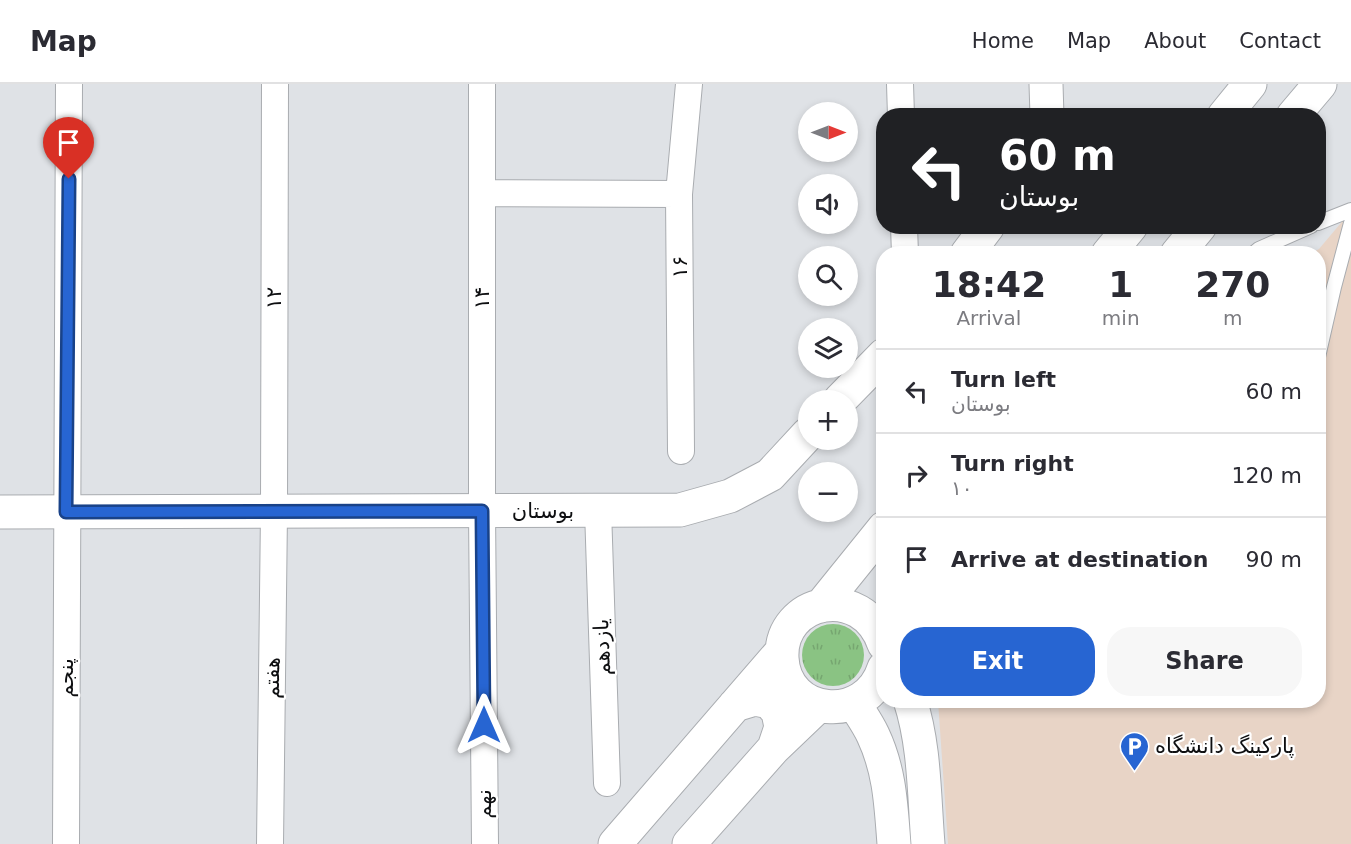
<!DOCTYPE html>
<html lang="en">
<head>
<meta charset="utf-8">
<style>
	:root { --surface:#fff; --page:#f7f7f7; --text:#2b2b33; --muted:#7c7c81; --line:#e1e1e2; --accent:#2765d2 }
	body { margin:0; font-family:"DejaVu Sans",Cairo,sans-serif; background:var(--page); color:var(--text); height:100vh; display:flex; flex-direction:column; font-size:22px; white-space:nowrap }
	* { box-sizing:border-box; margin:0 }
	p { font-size:20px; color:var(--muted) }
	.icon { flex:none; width:33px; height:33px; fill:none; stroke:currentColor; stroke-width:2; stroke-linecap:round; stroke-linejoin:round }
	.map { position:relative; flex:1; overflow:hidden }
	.drawer { position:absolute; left:876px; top:162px; width:450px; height:462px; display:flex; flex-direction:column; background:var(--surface); border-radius:24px; box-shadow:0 3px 9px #0003 }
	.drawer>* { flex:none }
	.guide { position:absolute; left:876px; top:24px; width:450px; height:126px; border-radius:24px; box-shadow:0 3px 9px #0003; background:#202124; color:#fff; overflow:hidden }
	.needle { width:39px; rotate:90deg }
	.tools { position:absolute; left:798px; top:18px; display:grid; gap:12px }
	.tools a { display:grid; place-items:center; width:60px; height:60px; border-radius:50%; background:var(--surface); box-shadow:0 3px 9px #0003; font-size:30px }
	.pin { position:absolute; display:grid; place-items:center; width:51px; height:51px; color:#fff; margin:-62px -26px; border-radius:50% 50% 50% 0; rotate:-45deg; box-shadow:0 0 6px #0007 }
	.pin .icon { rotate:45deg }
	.me { position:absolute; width:66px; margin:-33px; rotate:0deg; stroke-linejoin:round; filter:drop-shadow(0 0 4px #0008) }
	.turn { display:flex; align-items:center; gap:21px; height:126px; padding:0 24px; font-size:27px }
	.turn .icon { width:78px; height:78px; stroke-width:2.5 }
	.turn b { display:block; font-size:42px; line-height:51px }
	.eta { display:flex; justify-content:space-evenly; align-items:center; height:102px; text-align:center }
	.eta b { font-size:36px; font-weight:600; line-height:42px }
	.cta { display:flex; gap:12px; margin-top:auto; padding:12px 24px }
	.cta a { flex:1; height:69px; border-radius:24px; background:var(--accent); color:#fff; font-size:24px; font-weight:600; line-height:69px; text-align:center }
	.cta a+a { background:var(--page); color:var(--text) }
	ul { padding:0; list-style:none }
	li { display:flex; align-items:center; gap:18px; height:84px; padding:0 24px; border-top:2px solid var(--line) }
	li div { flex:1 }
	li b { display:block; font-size:22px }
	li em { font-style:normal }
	header { display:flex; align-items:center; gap:36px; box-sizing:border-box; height:84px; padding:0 30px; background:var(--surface); border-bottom:2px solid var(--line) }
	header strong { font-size:28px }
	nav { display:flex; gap:33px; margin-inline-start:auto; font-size:21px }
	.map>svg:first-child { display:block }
	.education { fill:#e8d4c6 }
	.grass { fill:url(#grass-tufts) }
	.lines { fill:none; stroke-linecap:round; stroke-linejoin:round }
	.lane-casing { stroke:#a9acb0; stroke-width:16 }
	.street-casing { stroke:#a9acb0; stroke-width:28 }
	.secondary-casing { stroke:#a9acb0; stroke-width:35 }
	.lane { stroke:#fff; stroke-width:14 }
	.street { stroke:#fff; stroke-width:26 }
	.secondary { stroke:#fff; stroke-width:33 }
	.route-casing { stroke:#194288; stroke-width:15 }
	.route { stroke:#2765d2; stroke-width:10 }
	.labels { text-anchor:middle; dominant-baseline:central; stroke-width:4.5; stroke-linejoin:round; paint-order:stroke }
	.street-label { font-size:21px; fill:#0e0f11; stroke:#fff }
	.poi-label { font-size:21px; fill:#0e0f11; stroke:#fff; text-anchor:start }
</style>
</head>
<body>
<header>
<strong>Map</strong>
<nav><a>Home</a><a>Map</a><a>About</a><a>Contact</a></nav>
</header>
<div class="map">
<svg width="1351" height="760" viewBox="0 0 1351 760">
	<defs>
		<pattern id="grass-tufts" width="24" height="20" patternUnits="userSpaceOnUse" patternTransform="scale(1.5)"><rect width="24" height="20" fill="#8ac383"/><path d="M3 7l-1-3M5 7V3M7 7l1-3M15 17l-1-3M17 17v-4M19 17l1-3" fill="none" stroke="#76a670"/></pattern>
	</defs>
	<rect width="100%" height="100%" fill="#dfe2e6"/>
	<!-- education -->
	<path class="education" d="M1351,127V760H948L938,617L1318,616V170L1312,169L1319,165Z"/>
	<!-- grass -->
	<path class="grass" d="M802 571a31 31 0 1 1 62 0a31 31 0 1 1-62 0Z"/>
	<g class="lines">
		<defs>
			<path id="lane" d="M1318,139L1351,126
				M1253,170L1259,165L1311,142
				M1318,273L1334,203L1351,139"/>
			<path id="street" d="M482,0V427L485,760
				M900,0L901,32
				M482,109L679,110
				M904,142L905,170
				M681,367L679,110L689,0
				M598,426L607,699
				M66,760L69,0
				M270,760L274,428L275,0"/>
			<path id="secondary" d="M1046,0L1047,32
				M1224,32L1250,0
				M1293,32L1320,0
				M967,170L988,142
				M1108,170L1131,142
				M1177,170L1200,142
				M840,316L884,271
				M0,428L680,426L730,412L770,391L808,350
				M821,522L884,444
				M884,560C862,497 779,515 782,574C785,633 866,641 884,584
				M910,616C925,662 924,712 928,760
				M854,619C860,629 868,640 873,651C890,687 891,722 894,760
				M735,621L755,615L769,618L778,628L781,643L774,664
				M615,760L782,567
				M689,760L774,664L819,621"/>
		</defs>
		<!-- lane casing -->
		<use href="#lane" class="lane-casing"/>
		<!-- street casing -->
		<use href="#street" class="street-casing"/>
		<!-- secondary casing -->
		<use href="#secondary" class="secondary-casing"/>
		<!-- lane -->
		<use href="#lane" class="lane"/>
		<!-- street -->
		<use href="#street" class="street"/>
		<!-- secondary -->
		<use href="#secondary" class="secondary"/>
	</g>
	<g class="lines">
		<defs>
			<path id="route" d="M69,95L66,428L482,427L484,641"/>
		</defs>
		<!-- route casing -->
		<use href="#route" class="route-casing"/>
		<!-- route -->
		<use href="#route" class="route"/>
	</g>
	<!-- icons -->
	<defs>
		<symbol id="parking-pin" viewBox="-11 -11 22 30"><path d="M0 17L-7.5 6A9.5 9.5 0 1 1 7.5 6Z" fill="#2765d2" stroke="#fff"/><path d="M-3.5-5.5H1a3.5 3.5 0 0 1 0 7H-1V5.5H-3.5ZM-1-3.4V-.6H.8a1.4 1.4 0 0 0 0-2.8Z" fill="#fff"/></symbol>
	</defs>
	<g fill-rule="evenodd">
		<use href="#parking-pin" x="1118" y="646" width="33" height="45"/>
	</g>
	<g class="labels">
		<!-- street labels -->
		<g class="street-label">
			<text transform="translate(680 183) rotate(-90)">۱۶</text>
			<text transform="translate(274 214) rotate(-90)">۱۲</text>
			<text transform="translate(482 214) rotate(-90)">۱۴</text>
			<text x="543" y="427">بوستان</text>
			<text transform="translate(602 563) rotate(-92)">یازدهم</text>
			<text transform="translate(66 594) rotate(-90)">پنجم</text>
			<text transform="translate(272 594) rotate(-89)">هفتم</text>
			<text transform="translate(484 720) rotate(-90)">نهم</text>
		</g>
		<!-- poi labels -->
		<g class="poi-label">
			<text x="1155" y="662">پارکینگ دانشگاه</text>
		</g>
	</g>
</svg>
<div class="tools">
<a><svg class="needle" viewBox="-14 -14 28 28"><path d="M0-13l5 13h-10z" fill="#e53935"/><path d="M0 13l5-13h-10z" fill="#7c7c81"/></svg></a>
<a><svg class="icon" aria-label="sound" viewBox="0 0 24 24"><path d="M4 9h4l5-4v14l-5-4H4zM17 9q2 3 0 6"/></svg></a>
<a><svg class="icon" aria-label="search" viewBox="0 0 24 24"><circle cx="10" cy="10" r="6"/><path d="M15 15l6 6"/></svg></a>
<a><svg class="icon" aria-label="layers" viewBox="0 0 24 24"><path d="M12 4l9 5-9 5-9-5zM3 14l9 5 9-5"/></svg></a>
<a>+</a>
<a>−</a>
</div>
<div class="pin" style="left:69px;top:95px;background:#d93025"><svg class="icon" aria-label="arrive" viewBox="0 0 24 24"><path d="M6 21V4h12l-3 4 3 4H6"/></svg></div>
<svg class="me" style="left:484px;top:641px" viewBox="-20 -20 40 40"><path d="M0-17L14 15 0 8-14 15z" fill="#2765d2" stroke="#fff" stroke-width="4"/></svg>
<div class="guide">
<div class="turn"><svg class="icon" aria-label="left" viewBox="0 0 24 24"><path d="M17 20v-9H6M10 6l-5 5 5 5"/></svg><div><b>60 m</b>بوستان</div></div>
</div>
<section class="drawer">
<div class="eta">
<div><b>18:42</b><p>Arrival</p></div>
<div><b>1</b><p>min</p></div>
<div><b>270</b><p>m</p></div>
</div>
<ul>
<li><svg class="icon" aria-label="left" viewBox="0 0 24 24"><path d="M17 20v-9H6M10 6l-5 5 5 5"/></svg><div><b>Turn left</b><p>بوستان</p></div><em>60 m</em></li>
<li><svg class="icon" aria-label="right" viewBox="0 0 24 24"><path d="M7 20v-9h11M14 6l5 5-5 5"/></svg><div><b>Turn right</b><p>۱۰</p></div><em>120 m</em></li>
<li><svg class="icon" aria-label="arrive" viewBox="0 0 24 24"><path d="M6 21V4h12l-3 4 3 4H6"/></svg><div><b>Arrive at destination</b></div><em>90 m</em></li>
</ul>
<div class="cta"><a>Exit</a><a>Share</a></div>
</section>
</div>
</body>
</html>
